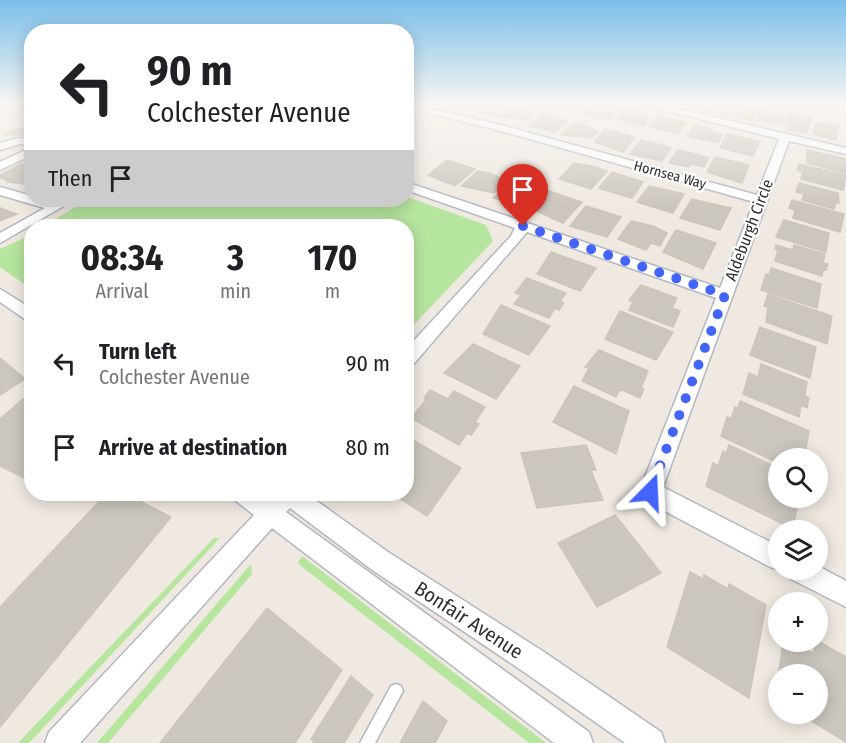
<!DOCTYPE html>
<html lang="en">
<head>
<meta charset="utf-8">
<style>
	:root { --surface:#fff; --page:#f2f2f2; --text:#202124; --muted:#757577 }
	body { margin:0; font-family:"Fira Sans Condensed",sans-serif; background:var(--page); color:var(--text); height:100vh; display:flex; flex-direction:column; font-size:22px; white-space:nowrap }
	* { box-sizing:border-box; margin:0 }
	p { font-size:20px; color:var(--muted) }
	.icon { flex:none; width:33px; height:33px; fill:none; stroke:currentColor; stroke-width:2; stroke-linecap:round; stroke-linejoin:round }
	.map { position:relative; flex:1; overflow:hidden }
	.side { position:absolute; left:24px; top:219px; width:390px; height:282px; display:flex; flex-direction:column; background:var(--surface); border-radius:24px; box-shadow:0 3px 15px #0003 }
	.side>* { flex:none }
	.banner { position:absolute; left:24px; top:24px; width:390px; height:183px; border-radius:24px; box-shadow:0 3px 15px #0003; background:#fff; color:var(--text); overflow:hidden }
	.buttons { position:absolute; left:768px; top:448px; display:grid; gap:12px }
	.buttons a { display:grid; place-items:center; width:60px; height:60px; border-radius:50%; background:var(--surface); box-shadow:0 3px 15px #0003; font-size:30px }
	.pin { position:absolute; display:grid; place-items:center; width:51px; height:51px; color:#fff; margin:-62px -26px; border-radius:50% 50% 50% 0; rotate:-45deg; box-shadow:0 0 6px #0007 }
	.pin .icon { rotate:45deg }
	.me { position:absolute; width:66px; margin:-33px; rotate:21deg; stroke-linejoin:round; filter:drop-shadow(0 0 4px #0008) }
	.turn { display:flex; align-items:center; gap:21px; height:126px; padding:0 24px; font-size:27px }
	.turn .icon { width:78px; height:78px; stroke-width:2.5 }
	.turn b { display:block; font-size:42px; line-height:51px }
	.then { display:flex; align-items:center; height:57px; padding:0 24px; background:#0003; gap:12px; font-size:22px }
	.eta { display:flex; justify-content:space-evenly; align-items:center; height:102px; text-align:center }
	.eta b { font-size:36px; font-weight:700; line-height:42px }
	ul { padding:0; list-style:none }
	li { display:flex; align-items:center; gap:18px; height:84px; padding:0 24px }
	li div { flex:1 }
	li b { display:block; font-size:22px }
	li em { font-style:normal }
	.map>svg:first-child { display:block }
	.green { fill:#b6e59e }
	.building { fill:#cbc7bf; stroke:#cbc5ba; stroke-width:1.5 }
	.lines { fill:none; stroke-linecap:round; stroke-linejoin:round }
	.lane-casing { stroke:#b4b7c1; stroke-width:3 }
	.street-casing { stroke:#b4b7c1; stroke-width:3 }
	.lane { fill:#fff; fill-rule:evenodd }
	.street { fill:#fff; fill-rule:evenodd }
	.route { stroke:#4264fb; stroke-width:10; stroke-dasharray:0 18 }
	.labels { text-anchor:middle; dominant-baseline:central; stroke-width:4.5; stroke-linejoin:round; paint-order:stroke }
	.far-street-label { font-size:14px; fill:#2e2e2e; stroke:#fff }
	.street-label { font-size:16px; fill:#2e2e2e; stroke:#fff }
	.near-street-label { font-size:20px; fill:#2e2e2e; stroke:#fff }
</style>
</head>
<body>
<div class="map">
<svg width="846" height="743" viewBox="0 0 846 743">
	<rect width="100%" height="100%" fill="#efe9e1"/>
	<!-- green -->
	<path class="green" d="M407,197L486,225L493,241L407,332L406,226H44L87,200H406Z
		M31,235V289L0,267V249Z
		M214,538H220L29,743H18Z
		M302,556L546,743H529L301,566L298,563Z
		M251,564L252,574L108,743H97Z"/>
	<!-- building -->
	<path class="building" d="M439,103H468L461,109Z
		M476,103H503L507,104L493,115L466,110Z
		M556,103H587L579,111L561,107L554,105Z
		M593,103H605L621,109L609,120L582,113Z
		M682,103H706L703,109Z
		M711,103H728L733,104L727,115L709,112L706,110Z
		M738,105L759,109L752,121L731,115Z
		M510,107L526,110L534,113L526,120L497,116Z
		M626,109L647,113L644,117L650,119L644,126L617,119Z
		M762,110L785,115L781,125L757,120Z
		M542,114L553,117L567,121L555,132L528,126Z
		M658,115L671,119L686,123L678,134L649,127Z
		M789,115L812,118L807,133L788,130L789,127L784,126Z
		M816,122L839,126L836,140L813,134Z
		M572,124L582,125L599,131L592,138L561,135Z
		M695,125L712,129L711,131L723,134L718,143L687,136Z
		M18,128L32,129V136L6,134Z
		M605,129L635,137L623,152L594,142Z
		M727,134L760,141L753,156L720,148Z
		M641,140L662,145L671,148L662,161L630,154Z
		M678,150L688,152L709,158L704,167L692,164L689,167L669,163Z
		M807,150L846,159L845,173L807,163Z
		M715,157L749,165L742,183L707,172Z
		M447,160L475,169L455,186L428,175Z
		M574,163L592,166L607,171L591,189L559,179Z
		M21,164L32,169L9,181L0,178V175Z
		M799,164L846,175L843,190L801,179L803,172L797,170Z
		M32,169V180L25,184L8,182Z
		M478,171L489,173L507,181L494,193L461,186Z
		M612,172L643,182L632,198L599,188Z
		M512,181L543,191L527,208L493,198Z
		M799,183L838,193L839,203L836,202L834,209L802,200L804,194L796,192Z
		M649,186L684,194L673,213L637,202Z
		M549,191L582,202L563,223L532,209Z
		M692,199L731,208L720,230L680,218Z
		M792,200L844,214L840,232L793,218L795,210L789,208Z
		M586,206L621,217L607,237L570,226Z
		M0,208L17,214L0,221Z
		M784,220L829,233L826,252L776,237Z
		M631,221L653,226L667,233L660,246L651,243L646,250L618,239Z
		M676,230L716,243L703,269L663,252Z
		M776,245L793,250L794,245L825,254L823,263L828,264L826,270L823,269L822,276L775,261L778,250L775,249Z
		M551,252L596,268L580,291L537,274Z
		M771,268L821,284L817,308L761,290L766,274L769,275Z
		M527,278L566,293L560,301L564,303L559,310L555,308L549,318L514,304L521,295L515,293Z
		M641,285L677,298L672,308L680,311L673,327L629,310L633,302L629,300Z
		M768,294L832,316L827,344L766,322L768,307L764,306Z
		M501,305L550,326L529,355L483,334Z
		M620,311L673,332L656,360L605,339Z
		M760,327L816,347L810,378L750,355Z
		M473,344L520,366L496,399L444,373Z
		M599,350L648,371L641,388L644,389L640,398L620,389L616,397L582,381L589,368L585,367Z
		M0,358L25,379L0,395Z
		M761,364L807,382L805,396L809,398L807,408L801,405L799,417L743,394L749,373L758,377Z
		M574,386L629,411L616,454L553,422Z
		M430,390L448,399L454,391L485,407L475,422L479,424L471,435L467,433L459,445L411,418L426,400L424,398Z
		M23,399L32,403V482L0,466V419Z
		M740,401L809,431L804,459H778V463L721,436L727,417L731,419L735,407L738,408Z
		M406,436L461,468L427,516L393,494H406Z
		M586,445L596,470H591L603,500L537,508L521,453Z
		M729,445L778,468V498H799L793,529L706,486L713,463L718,466L723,451L726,453Z
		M106,494H126L171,517L0,727V607Z
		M615,515L661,573L597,607L558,543Z
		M690,572L703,579L704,575L728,589L729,584L766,605L749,698L667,647Z
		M267,608L342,670L295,743H160Z
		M818,641L846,657V742L800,714H818V675H778V701L775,699L783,642H794L814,654L815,642Z
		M351,676L373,695L344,743H315L311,739Z
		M423,701L447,721L435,743H400Z"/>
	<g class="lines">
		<defs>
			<path id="lane" d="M396,684L401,686L403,691L375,743H360L391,686Z"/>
			<path id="street" d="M406,103L497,124L757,195L779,139L636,103H655L846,148V154L789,141L663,487L778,546L780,570L770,567L642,499L639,492L716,298L527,232L412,366L406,368V349L511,236L515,228L406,190V182L720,288L754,202L490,128L406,108Z
				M19,138L32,140V146L20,144L0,150V143Z
				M32,147V155L0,170V162Z
				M0,187L32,196V200L54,203L60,200H74L0,243V233L45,208L0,195Z
				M0,289L32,309V324L0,302Z
				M233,494H261L269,499L274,494H307L388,552L544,652L661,732L665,743H625L524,672L371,569L290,508L286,512L589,732L593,743H554L272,528L80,743H45L49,732L254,515L236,501Z
				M818,566L846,581V607L791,579L788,570H818Z"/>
		</defs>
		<!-- lane casing -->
		<use href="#lane" class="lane-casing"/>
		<!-- street casing -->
		<use href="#street" class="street-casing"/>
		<!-- lane -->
		<use href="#lane" class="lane"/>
		<!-- street -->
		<use href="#street" class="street"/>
	</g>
	<!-- sky -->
	<linearGradient id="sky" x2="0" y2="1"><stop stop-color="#7abfeb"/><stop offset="0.5" stop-color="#f8f5f2"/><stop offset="1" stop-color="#f8f5f2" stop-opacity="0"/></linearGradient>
	<rect width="846" height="207" fill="url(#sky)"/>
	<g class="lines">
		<!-- route -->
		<path class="route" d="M523,226L725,295L650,492"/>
	</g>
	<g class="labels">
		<!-- far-street labels -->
		<g class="far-street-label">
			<text transform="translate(670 175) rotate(15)">Hornsea Way</text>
		</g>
		<!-- street labels -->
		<g class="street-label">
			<text transform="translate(749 230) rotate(-69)">Aldeburgh Circle</text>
		</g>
		<!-- near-street labels -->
		<g class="near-street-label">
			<text transform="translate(469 620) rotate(33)">Bonfair Avenue</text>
		</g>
	</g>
</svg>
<div class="buttons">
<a><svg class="icon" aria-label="search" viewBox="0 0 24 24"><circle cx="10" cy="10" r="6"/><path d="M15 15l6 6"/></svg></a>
<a><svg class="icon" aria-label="layers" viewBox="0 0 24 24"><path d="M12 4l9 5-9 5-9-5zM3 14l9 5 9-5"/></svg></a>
<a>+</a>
<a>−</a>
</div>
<div class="pin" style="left:523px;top:226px;background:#d93025"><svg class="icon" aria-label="arrive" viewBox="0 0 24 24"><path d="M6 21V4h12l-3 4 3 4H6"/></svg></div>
<svg class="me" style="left:650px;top:492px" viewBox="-20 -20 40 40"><path d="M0-17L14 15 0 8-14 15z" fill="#4264fb" stroke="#fff" stroke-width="4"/></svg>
<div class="banner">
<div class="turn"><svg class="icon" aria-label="left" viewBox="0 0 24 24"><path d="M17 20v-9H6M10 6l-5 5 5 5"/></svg><div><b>90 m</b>Colchester Avenue</div></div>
<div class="then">Then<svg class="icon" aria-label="arrive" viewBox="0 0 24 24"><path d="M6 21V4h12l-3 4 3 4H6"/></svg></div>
</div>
<section class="side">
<div class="eta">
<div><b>08:34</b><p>Arrival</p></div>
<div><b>3</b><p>min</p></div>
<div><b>170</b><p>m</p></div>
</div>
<ul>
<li><svg class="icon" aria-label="left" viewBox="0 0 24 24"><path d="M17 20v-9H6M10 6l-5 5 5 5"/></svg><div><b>Turn left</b><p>Colchester Avenue</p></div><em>90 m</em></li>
<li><svg class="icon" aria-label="arrive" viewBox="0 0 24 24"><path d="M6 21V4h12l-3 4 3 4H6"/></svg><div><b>Arrive at destination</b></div><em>80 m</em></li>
</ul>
</section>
</div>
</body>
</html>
